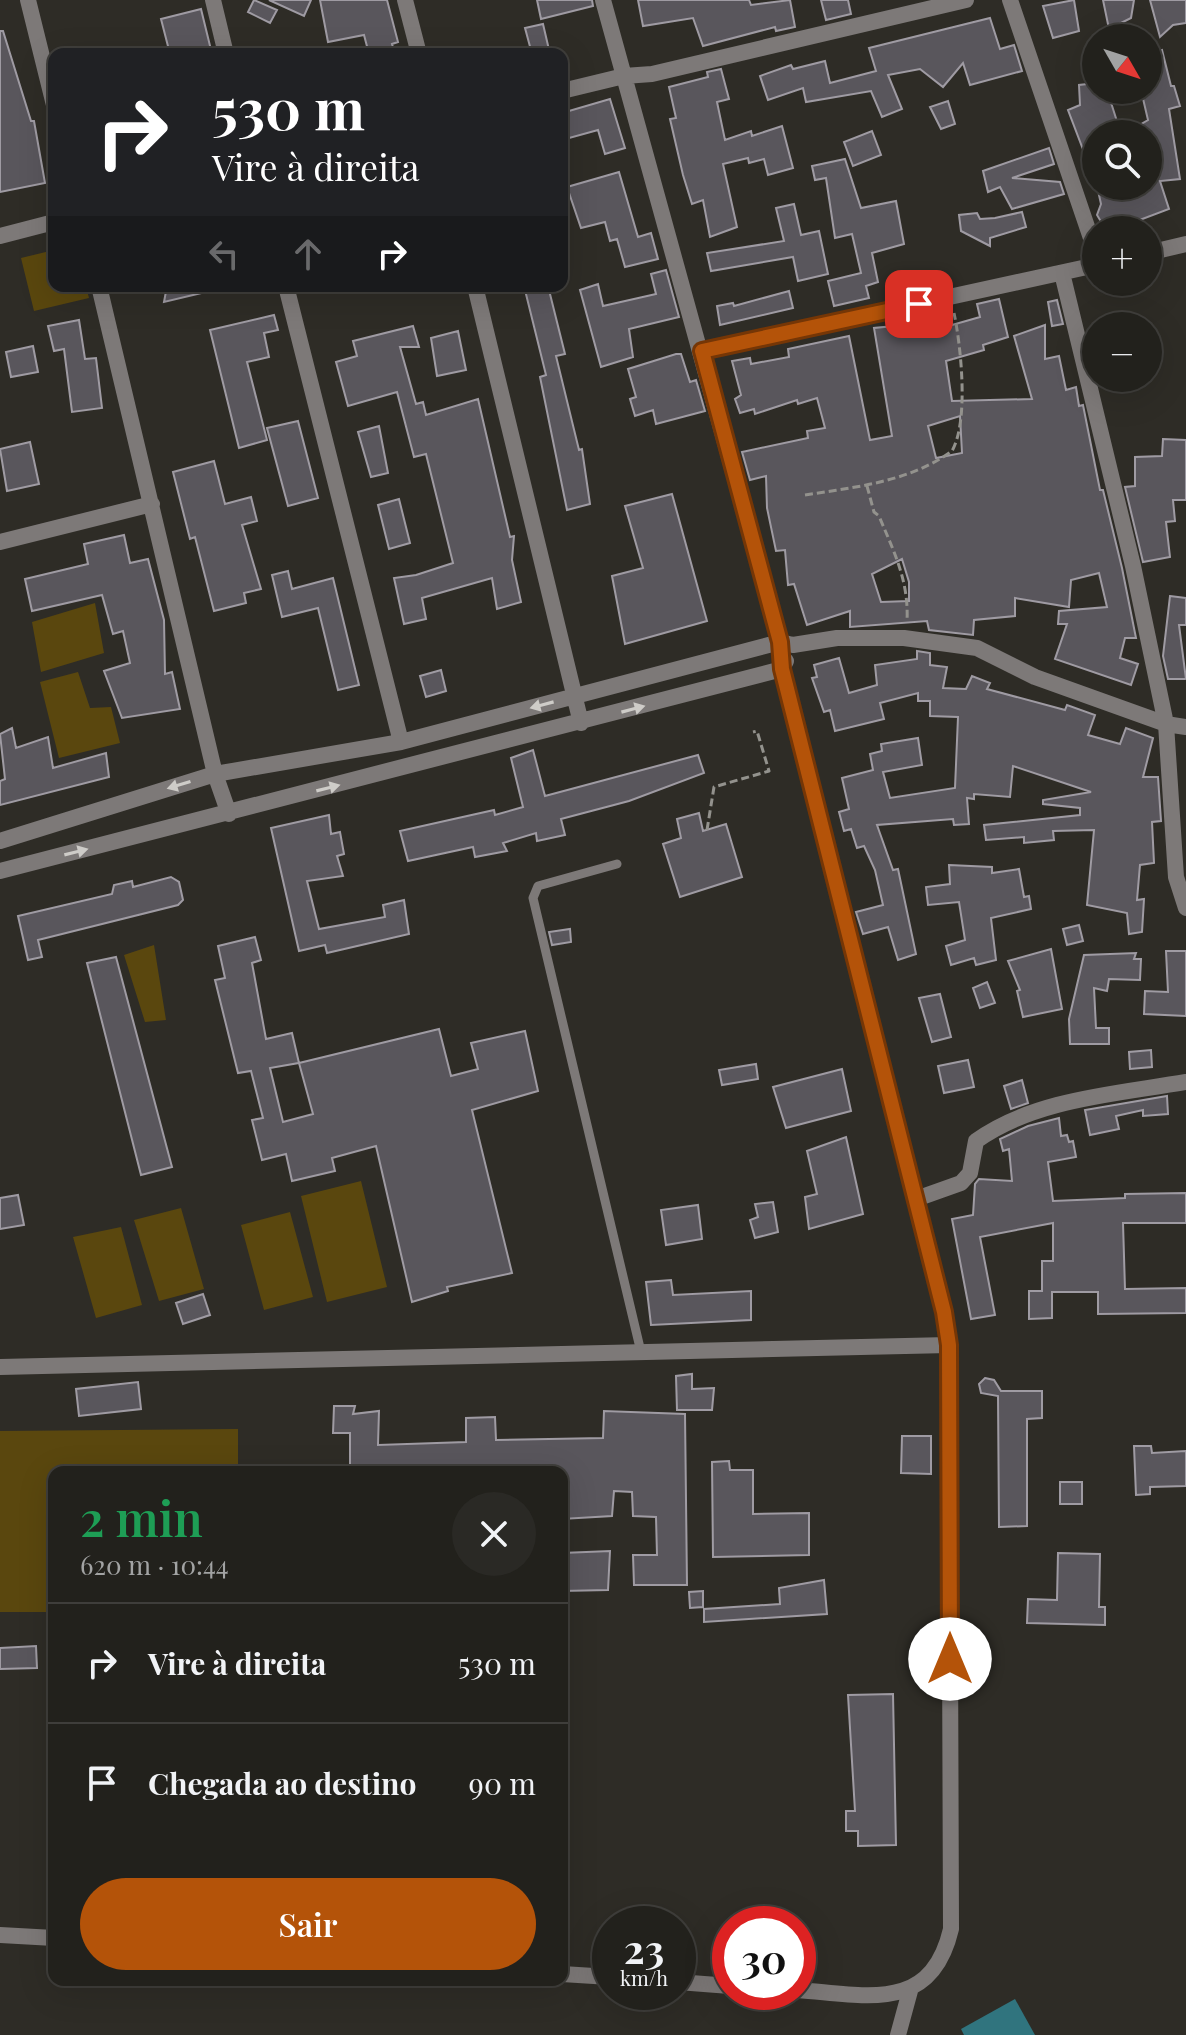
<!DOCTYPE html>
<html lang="pt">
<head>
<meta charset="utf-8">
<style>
	:root { --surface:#22211c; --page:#2a2925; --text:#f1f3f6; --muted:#a2a3a3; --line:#3f3e3b; --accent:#b45309 }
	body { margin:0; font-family:"Playfair Display",serif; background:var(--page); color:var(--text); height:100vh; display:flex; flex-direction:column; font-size:30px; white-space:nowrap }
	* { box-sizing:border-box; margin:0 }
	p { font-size:26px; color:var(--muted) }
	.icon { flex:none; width:44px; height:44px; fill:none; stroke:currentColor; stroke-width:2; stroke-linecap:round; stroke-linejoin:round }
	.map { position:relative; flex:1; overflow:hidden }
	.details { position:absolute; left:48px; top:1466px; width:520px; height:520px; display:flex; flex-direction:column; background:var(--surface); border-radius:16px; box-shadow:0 8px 32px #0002,0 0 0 2px var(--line) }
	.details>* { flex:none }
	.top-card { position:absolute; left:48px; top:48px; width:520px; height:244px; border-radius:16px; box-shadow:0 8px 32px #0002,0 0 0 2px var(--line); background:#202124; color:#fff; overflow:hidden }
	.needle { width:52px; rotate:129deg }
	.controls { position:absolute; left:1082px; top:24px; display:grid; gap:16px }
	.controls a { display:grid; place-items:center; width:80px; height:80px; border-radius:50%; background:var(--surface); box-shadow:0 8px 32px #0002,0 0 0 2px var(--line); font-size:40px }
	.speed { position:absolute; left:592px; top:1906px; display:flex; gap:16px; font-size:40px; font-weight:700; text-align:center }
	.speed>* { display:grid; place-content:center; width:104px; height:104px; border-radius:50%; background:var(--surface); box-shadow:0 8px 32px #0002,0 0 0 2px var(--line); line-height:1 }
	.speed small { font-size:20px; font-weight:400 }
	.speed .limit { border:12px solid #d22; background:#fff; color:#111 }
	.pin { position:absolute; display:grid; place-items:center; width:68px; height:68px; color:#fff; margin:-34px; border-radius:16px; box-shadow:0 4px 12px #0006 }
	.me { position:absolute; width:88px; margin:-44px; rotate:0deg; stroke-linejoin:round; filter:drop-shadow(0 0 6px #0008) }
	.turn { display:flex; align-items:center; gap:28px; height:168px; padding:0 32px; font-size:36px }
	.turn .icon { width:104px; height:104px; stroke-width:2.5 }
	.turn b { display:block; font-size:56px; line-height:68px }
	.lanes { display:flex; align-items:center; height:76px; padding:0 32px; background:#0003; justify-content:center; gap:40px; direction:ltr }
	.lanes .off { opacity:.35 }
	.round { display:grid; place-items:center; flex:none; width:84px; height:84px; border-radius:42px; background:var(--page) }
	.summary { display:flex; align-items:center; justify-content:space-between; height:136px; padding:0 32px }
	h1 { font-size:48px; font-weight:600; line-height:60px; color:#1e9e55 }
	.action { display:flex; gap:16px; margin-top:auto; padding:16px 32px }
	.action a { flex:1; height:92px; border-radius:48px; background:var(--accent); color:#fff; font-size:32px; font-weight:600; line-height:92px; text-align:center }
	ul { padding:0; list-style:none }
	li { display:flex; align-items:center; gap:24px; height:120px; padding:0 32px; border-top:2px solid var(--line) }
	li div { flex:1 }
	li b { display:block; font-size:30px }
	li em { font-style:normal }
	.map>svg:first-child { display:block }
	.green { fill:#5a470e }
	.water { fill:#30747e }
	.building { fill:#59565c; stroke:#9f9ba3; stroke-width:2; fill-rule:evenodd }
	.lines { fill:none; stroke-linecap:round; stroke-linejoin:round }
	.path { stroke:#93928d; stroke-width:3; stroke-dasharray:8 4; stroke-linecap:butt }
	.lane { stroke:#7d7978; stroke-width:9 }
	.street { stroke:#7d7978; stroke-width:16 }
	.oneway { fill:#ceccc8 }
	.route-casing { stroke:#753606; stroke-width:20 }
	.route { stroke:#b45309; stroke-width:14 }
</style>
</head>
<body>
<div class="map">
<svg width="1186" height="2035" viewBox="0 0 1186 2035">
	<rect width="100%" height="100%" fill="#2e2c26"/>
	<!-- green -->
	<path class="green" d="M54,250V286H86L89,298L34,311L21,258Z
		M95,603L104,653L41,672L32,622Z
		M78,672L90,708L111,707L120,743L59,758L40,682Z
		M154,945L166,1020L145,1022L124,955Z
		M361,1181L387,1287L327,1302L301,1196Z
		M181,1208L204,1289L159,1301L134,1220Z
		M290,1212L313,1297L264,1310L241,1225Z
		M121,1227L142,1305L96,1318L73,1237Z
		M238,1429V1472H54V1612H0V1431Z"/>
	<!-- water -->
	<path class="water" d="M1015,1999L1035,2035H964L961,2029Z"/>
	<!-- building -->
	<path class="building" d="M254,0L277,10L270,23L248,12Z
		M269,0H311L304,16Z
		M320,0H387L398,42L392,44L395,54H369L364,35L328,42Z
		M537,0H592L593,6L541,19Z
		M638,0H749L751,5L790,0L795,27L776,31L775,27L703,46L693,18L643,26Z
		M821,0H848L851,14L826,20Z
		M1074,0L1079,31L1053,38L1043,6Z
		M1103,0H1134L1131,18L1109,29Z
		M1150,0H1186V23L1173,25L1160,37Z
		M201,9L212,54H170L161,19Z
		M990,18L1000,49L1014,45L1022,71L970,85L963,63L943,87L920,69L888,75L902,109L882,117L871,91L806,102L803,88L768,100L760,76L791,65L793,69L825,61L830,83L876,71L869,48Z
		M543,24L550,54H532L525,28Z
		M0,31H3L31,121H34L45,183L0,192Z
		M1162,50L1171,86H1174L1180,106L1169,109L1180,179L1160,181L1169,209L1129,224V228L1106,230L1097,215L1101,204L1097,186H1148V134H1124L1148,120L1141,90H1148V53Z
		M721,69L729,99L717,102L725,140L751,131L752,136L782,126L793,168L768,175L764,159L749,163L748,158L723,164L737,227L710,237L703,200L692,204L683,175L670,119L676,118L669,87L708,77L707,72Z
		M1096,83V90H1107L1121,134H1096L1095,181L1068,110L1080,105L1079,85Z
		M610,99L625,148L605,154L598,130L562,140V113Z
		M948,101L955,124L941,129L930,107Z
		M872,131L881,155L853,166L844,142Z
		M1049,148L1054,164L1012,178L1060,182L1064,194L1012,209L1000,187L988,192L983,171Z
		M845,159L861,208L896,201L904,244L872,253L878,282L866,286L869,298L834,306L828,281L861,273L852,234L835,238L826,178L815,180L812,166Z
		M619,172L638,237L651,233L658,259L625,267L617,239L610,241L605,222L581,228L567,187Z
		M794,204L801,235L819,231L828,274L798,281L793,257L711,271L707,253L784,241L776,208Z
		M1022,212L1026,227L990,238V246L961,231L959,215L977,213L980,219L995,218Z
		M666,270L679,317L629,329L633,357L601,367L580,290L598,284L603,306L656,294L651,274Z
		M167,286H209L210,291L164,302Z
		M524,286H548L565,354L556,356L579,450L582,449L590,504L567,510L540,377L546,375Z
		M789,291L793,308L720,325L717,306L733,303L734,306Z
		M999,299L1008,337L983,345L984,350L946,361L952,401L1032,399L1014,336L1045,325V359L1059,356L1066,390L1076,387L1079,406L1083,405L1100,490H1103L1122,568L1136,638H1125L1120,658L1138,664L1131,685L1055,659L1067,624H1058L1059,611L1107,607L1099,573L1071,580L1069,607L1015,598V616L974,620L973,635L929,630L927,621L850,627V611L807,625L794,584L788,585L785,550L776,551L767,508L766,476L750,480L742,452L808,438L807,431L825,428L817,398L798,404L797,400L755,414L754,409L740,413L735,399L741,395L732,361L750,358L751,364L789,357L788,349L849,336L870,440L892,436L874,328L905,325L942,313H949L952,325L980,317L977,304ZM960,416L962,453L936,458L928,426ZM902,559L909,582V601L881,602L872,574Z
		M1057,300L1063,324L1052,326L1048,302Z
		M274,315L278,330L264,333L269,357L247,362L267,440L239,448L210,330Z
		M79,320L85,359L96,358L102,408L72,412L64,349L54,351L48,326Z
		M413,326L419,347H400L416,404L423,402L426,415L478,399L510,537L514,536L512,560L521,602L497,609L492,578L422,598L426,619L404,624L394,578L416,575L453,563L426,454L414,457L397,392L348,406L336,362L357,356L353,341Z
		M458,331L466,370L437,376L431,338Z
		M33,346L38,372L11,377L6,352Z
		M676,354H681L690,382L696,380L705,411L656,424L653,410L635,416L630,399L636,397L628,369Z
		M298,421L318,498L288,506L267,428Z
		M379,426L388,473L371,477L358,432Z
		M1163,439L1186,440V500H1173L1175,521L1166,522L1170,557L1143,562L1125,487L1135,486V457L1162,456Z
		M30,442L39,484L7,491L0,449Z
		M214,461L225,504L251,497L257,521L242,525L261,589L244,593L246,603L214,611L195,537L190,539L173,472Z
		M672,494L707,621L625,644L612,576L643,568L625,506Z
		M399,499L410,543L389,549L378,505Z
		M124,535L130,563L148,559L164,620L165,674L172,672L180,709L122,718L104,671L130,663L123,631L113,634L102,595L32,611L25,579L88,564L84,544Z
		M288,571L292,589L333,578L359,685L338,690L318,608L282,617L272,575Z
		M1170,596L1186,598V625H1179L1186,679H1168L1163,656Z
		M917,651L930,653V665L947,667L943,688L966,689L972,676L990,683L987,689L1065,710L1067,705L1095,715L1088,735L1120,744L1126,728L1153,738L1143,777H1158L1161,821L1152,822L1154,863L1140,865L1137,900L1144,899L1142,932L1129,934L1127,913L1087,905L1094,830L1053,831L1054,840L1024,843V837L986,840L984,825L1080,815V808L1043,804V800L1091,792L1013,766L1010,797L974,794V799L967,798L969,824L954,825L953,819L877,825L893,870L898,869L916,954L898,960L888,927L863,934L856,912L883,905L875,870L864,846L857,848L851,829L844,831L839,812L849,809L842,778L873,770L870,754L882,751L881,744L918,738L922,765L883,772L890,798L955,788L958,717L930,716V701H918V693L880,703L884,719L835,731L830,710L824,712L812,678L817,677L814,665L839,658L849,693L877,685L875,665L917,659Z
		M441,670L446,691L426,697L420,676Z
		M12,728L16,748L48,737L53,768L106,753L109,777L0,805V781L5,779L0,734Z
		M533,750L545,796L698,755L704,773L629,801L561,819L565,835L537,841L536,833L503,843L507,851L475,857L473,847L408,861L400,831L494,810L495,815L523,807L511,758Z
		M699,813L703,831L726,824L742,877L680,897L663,844L681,838L677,819Z
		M329,815L331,834L340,832L344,854L337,856L343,876L307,881L319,929L385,917L383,905L404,900L409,934L327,953L325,945L299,951L271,828Z
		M949,865L992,867V873L1019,869L1024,897L1029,896L1031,909L991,918L996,960L976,965L974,958L951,965L946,946L965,940L959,902L928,905L926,887L950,884Z
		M171,877L179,882L183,900L178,905L38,940L42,957L28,960L18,916L112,894L114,885L132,881L133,887Z
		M1079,925L1083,941L1067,945L1063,929Z
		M570,929L571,942L552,945L549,932Z
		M255,937L261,960L252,963L266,1039L292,1033L299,1063L439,1029L451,1076L478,1069L471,1043L525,1031L538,1091L472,1110L512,1273L447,1287L448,1291L412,1302L376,1146L332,1158L335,1171L292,1181L286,1154L262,1160L252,1120L263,1118L251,1071L238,1073L215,980L225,978L218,946ZM299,1063L313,1114L283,1122L270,1068Z
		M1051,949L1062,1009L1023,1017L1017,991L1020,990L1008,961Z
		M1166,951H1186V1016L1144,1014L1145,991L1168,992Z
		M1136,953L1134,959H1141L1140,980L1109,979L1107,991L1094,988L1096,1028H1109V1044H1070L1069,1019L1084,955Z
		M116,957L172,1167L141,1175L87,963Z
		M987,982L995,1003L980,1008L973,988Z
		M940,994L951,1037L932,1042L919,998Z
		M1151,1050L1152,1067L1130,1069L1129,1052Z
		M968,1060L974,1087L944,1093L938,1066Z
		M756,1064L758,1079L722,1085L719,1070Z
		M842,1069L851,1111L786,1128L773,1087Z
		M1022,1080L1028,1103L1011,1109L1004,1086Z
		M1167,1096L1168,1114L1143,1116V1110L1116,1116L1119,1129L1090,1135L1085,1110Z
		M1059,1118L1061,1136L1067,1135L1069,1142L1073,1141L1076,1157L1048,1162L1053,1201L1125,1198V1194L1186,1193V1223H1123L1125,1289L1186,1288V1313L1098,1314V1292H1052V1318L1029,1319V1291H1042V1261H1053V1223L980,1237L995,1315L971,1319L952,1219L973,1215L975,1184L979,1179L1012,1181L1009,1149L1003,1151L1000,1139L1028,1126Z
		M846,1137L863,1214L809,1229L805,1197L817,1194L807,1151Z
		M18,1195L24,1225L0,1229V1198Z
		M773,1202L778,1232L755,1238L750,1220L758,1217L755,1204Z
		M698,1205L702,1239L666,1245L661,1210Z
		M671,1280L673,1295L751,1291V1320L651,1325L646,1282Z
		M203,1294L210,1315L183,1324L176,1303Z
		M692,1374V1389L714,1388L712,1410H677L676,1376Z
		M985,1378L994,1380L1001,1391H1042V1418L1027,1419V1526L999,1527L998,1396L981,1393L979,1384Z
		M138,1382L141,1409L79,1416L76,1389Z
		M334,1406H355L353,1414L379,1411L378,1445L466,1442V1418L495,1417L496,1440L603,1438L604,1411L685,1414L687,1585H634L633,1555H657L656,1517L633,1516L632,1492L614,1491L612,1516L562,1519V1471L350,1472V1433H333Z
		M902,1436H931V1474L901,1473Z
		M1134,1446H1151L1152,1453L1186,1451V1486L1150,1487V1494L1136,1495Z
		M729,1461L730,1470H753V1514L809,1513V1555L713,1557L712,1462Z
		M1060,1482H1082V1504H1060Z
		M610,1551L608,1590L562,1591V1553Z
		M1058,1553L1100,1554L1099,1607H1105V1625L1027,1623L1028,1599L1057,1600Z
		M824,1580L827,1614L704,1622V1609L780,1604L779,1588Z
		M703,1591V1607L690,1608L689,1592Z
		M36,1646L37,1668L0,1669V1648Z
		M893,1694L896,1845L858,1846V1831H846V1811H855L848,1695Z"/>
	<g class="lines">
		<!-- path -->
		<path class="path" d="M867,486L874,512L879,516C894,552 909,581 907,621
			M805,495C856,487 909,482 952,451C969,421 961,346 954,313
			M707,830L714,787L769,771L757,731L753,732"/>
		<!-- lane -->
		<path class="lane" d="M617,864L538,886L533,898L641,1352"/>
		<!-- street -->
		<path class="street" d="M28,0L54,105
			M213,0L226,54
			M405,0L419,54
			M603,0L780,642L782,669L944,1312L949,1345L951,1929C931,2014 866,1995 798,1990
			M1010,0L1096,253
			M562,91L624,76L652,74L966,0
			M0,236L54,222
			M1148,253L1186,244
			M1062,273L1133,566L1166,724L1176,877L1186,908
			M99,286L215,774L229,814
			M286,286L401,742
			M475,286L581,723
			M702,351L1096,265
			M0,542L152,504
			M0,841L215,774L401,742L780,642L793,645L837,638H904L977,648L1035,677L1166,724L1186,727
			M0,871L782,669L786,661
			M916,1199L961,1183L970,1173L976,1141C1034,1099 1117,1094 1186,1082
			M0,1367L949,1345
			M0,1935L54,1938
			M562,1974L610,1977
			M678,1982L730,1986
			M898,2035L910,1991"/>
	</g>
	<!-- one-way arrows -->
	<defs><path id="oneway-solid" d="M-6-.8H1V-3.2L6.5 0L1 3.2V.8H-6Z" transform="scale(2)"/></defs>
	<g class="oneway">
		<use href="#oneway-solid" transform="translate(542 705) rotate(165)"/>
		<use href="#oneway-solid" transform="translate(633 709) rotate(-15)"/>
		<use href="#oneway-solid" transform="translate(179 785) rotate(163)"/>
		<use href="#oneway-solid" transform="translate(328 788) rotate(-14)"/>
		<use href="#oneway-solid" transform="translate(76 852) rotate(-14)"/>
	</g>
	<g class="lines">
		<defs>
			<path id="route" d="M919,304L702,351L780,642L782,669L944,1312L949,1345L950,1659"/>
		</defs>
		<!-- route casing -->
		<use href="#route" class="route-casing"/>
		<!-- route -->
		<use href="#route" class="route"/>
	</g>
</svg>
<div class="controls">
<a><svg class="needle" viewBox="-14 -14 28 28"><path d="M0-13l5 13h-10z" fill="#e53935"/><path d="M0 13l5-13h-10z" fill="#a2a3a3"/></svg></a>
<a><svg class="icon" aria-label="search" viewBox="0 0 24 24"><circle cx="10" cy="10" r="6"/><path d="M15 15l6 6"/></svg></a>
<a>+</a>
<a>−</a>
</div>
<div class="speed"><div>23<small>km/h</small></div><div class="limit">30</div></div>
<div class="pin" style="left:919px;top:304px;background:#d93025"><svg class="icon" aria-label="arrive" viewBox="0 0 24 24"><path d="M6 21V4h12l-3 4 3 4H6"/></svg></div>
<svg class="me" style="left:950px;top:1659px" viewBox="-20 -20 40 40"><circle r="19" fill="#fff"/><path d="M0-13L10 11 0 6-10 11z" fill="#b45309"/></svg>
<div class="top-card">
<div class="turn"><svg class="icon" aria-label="right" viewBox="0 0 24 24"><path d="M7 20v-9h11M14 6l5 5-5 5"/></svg><div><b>530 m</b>Vire à direita</div></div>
<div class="lanes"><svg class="icon off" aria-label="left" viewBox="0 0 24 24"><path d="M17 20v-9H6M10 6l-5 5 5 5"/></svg><svg class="icon off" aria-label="ahead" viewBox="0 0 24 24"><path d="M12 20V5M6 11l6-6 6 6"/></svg><svg class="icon" aria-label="right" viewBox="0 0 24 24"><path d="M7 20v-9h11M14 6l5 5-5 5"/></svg></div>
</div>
<section class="details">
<div class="summary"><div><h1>2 min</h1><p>620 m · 10:44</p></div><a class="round"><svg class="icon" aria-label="close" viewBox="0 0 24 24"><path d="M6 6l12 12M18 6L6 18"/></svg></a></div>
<ul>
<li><svg class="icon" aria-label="right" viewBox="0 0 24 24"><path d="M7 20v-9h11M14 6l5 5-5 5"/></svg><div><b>Vire à direita</b></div><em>530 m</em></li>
<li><svg class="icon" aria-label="arrive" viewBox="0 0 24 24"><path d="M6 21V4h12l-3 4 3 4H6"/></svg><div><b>Chegada ao destino</b></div><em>90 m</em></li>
</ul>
<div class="action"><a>Sair</a></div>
</section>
</div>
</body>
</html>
